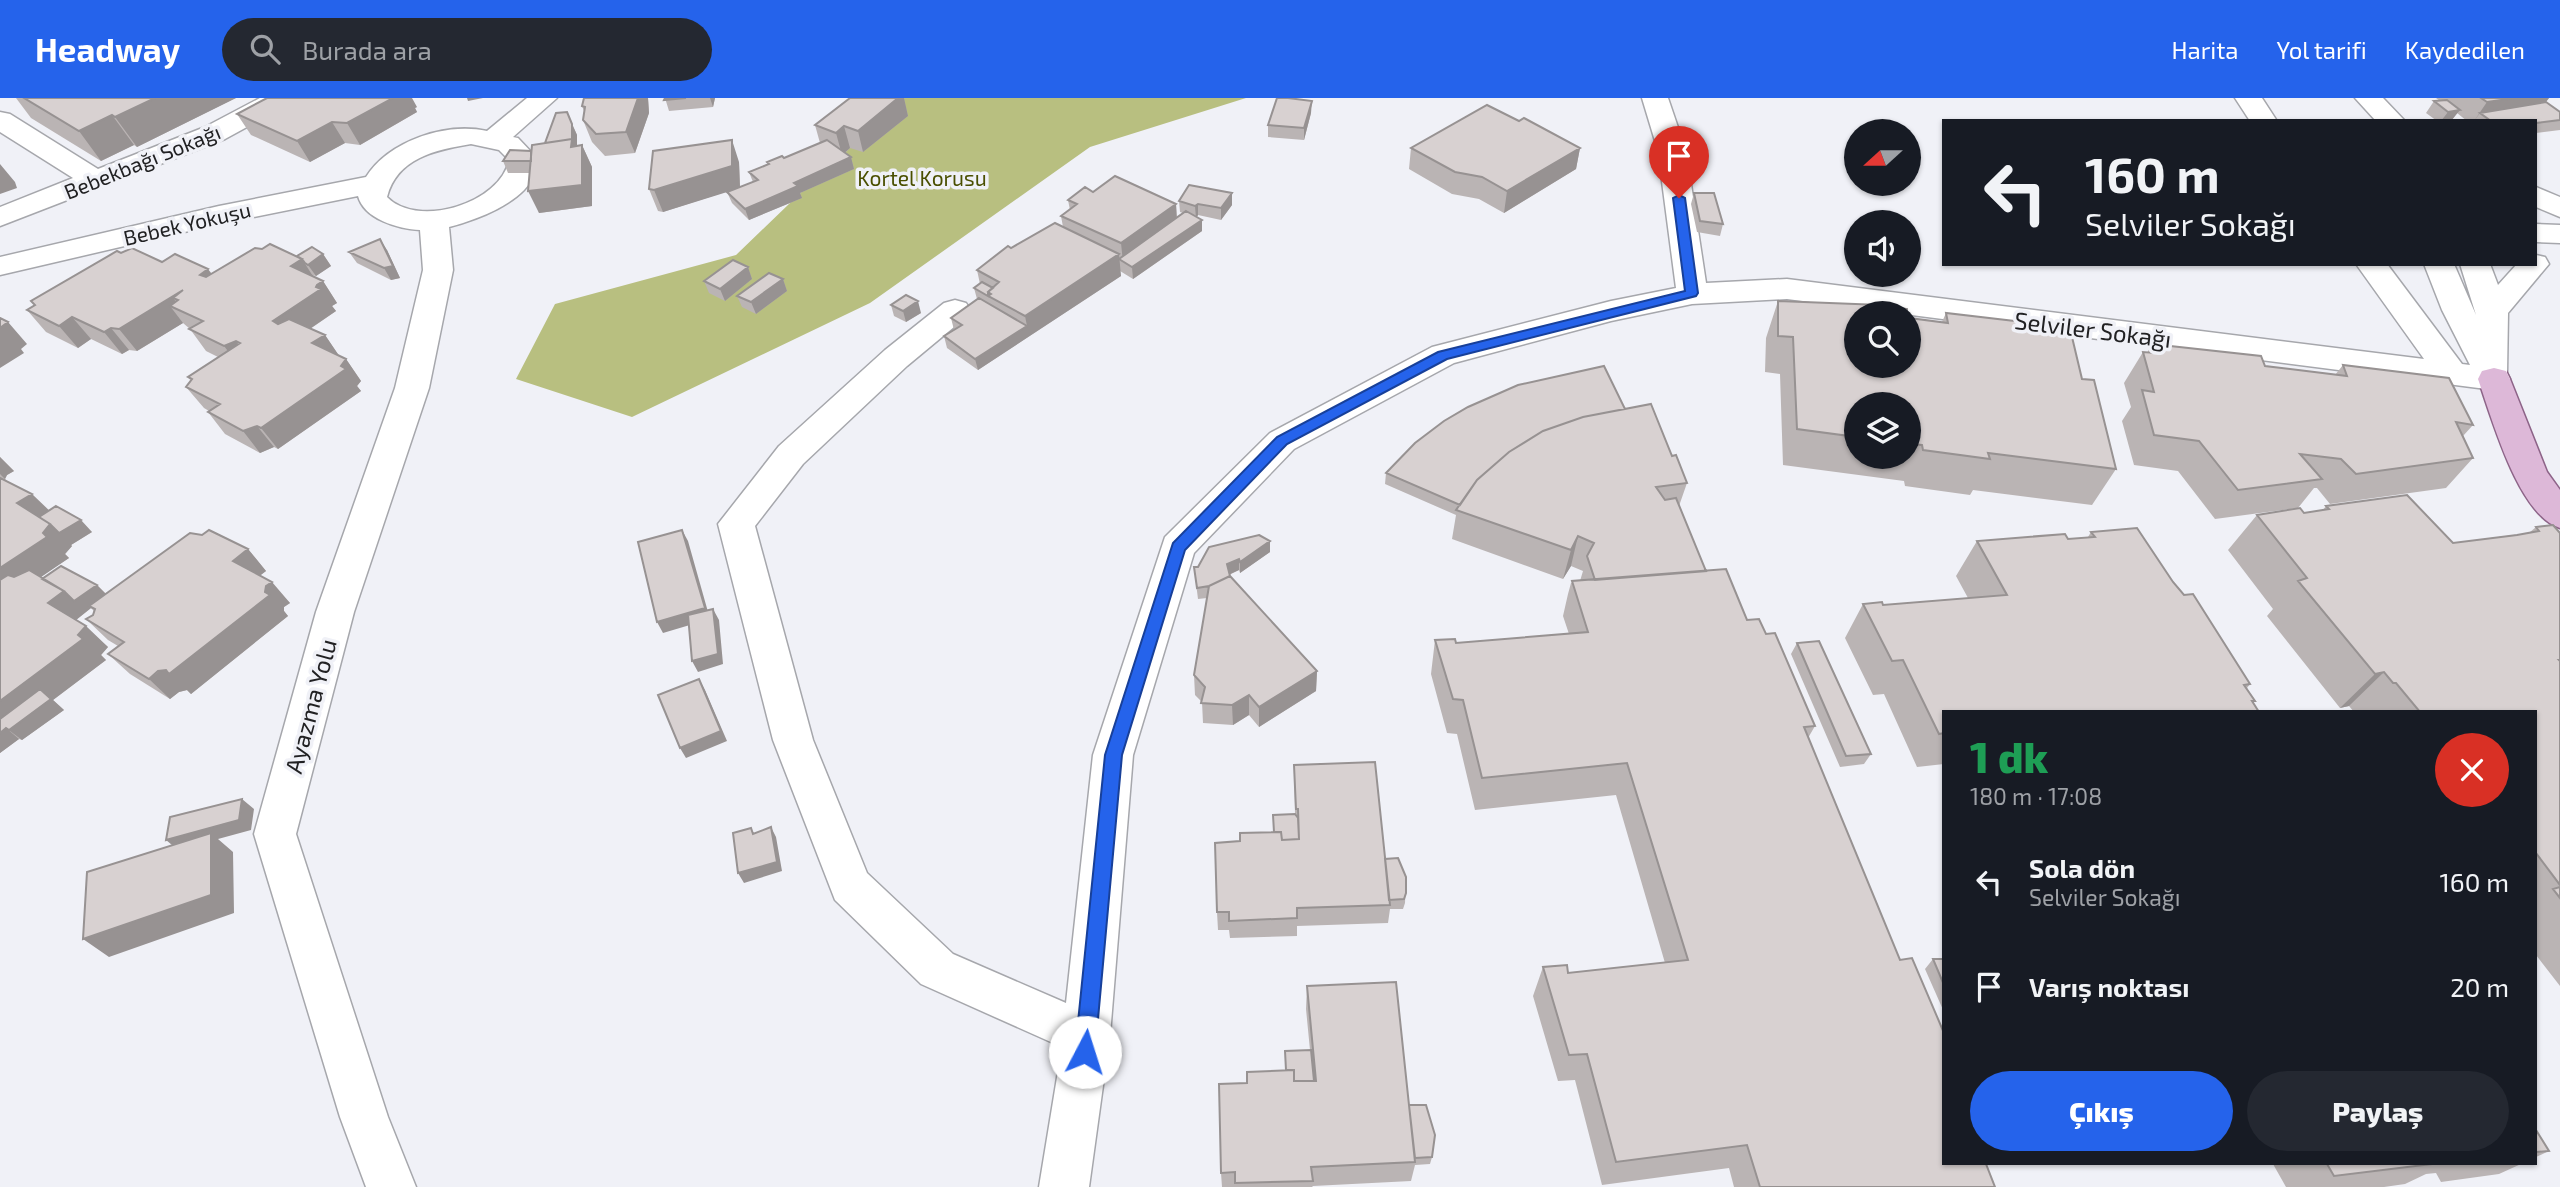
<!DOCTYPE html>
<html lang="tr">
<head>
<meta charset="utf-8">
<style>
	:root { --surface:#171b24; --page:#242831; --text:#f1f3f6; --muted:#9ea1a6; --accent:#2563eb }
	body { margin:0; font-family:"Exo 2",sans-serif; background:var(--page); color:var(--text); height:100vh; display:flex; flex-direction:column; font-size:26px; white-space:nowrap }
	* { box-sizing:border-box; margin:0 }
	p { font-size:23px; color:var(--muted) }
	.icon { flex:none; width:38px; height:38px; fill:none; stroke:currentColor; stroke-width:2; stroke-linecap:round; stroke-linejoin:round }
	.map { position:relative; flex:1; overflow:hidden }
	.drawer { position:absolute; left:1942px; top:612px; width:595px; height:455px; display:flex; flex-direction:column; background:var(--surface); border-radius:0px; box-shadow:0 2px 5px #0004 }
	.drawer>* { flex:none }
	.top-card { position:absolute; left:1942px; top:21px; width:595px; height:147px; border-radius:0px; box-shadow:0 2px 5px #0004; background:#171b24; color:var(--text); overflow:hidden }
	.needle { width:46px; rotate:249deg }
	.tools { position:absolute; left:1844px; top:21px; display:grid; gap:14px }
	.tools a { display:grid; place-items:center; width:77px; height:77px; border-radius:50%; background:var(--surface); box-shadow:0 2px 5px #0004; font-size:35px }
	.pin { position:absolute; display:grid; place-items:center; width:60px; height:60px; color:#fff; margin:-72px -30px; border-radius:50% 50% 50% 0; rotate:-45deg; box-shadow:0 0 7px #0007 }
	.pin .icon { rotate:45deg }
	.me { position:absolute; width:77px; margin:-38px; rotate:5deg; stroke-linejoin:round; filter:drop-shadow(0 0 5px #0008) }
	.turn { display:flex; align-items:center; gap:24px; height:147px; padding:0 28px; font-size:32px }
	.turn .icon { width:91px; height:91px; stroke-width:2.5 }
	.turn b { display:block; font-size:49px; line-height:60px }
	.round { display:grid; place-items:center; flex:none; width:74px; height:74px; border-radius:37px; background:var(--page) }
	.head { display:flex; align-items:center; justify-content:space-between; height:119px; padding:0 28px }
	h1 { font-size:42px; font-weight:800; line-height:52px; color:#1e9e55 }
	.cta { display:flex; gap:14px; margin-top:auto; padding:14px 28px }
	.cta a { flex:1; height:80px; border-radius:42px; background:var(--accent); color:#fff; font-size:28px; font-weight:800; line-height:80px; text-align:center }
	.cta a+a { background:var(--page); color:var(--text) }
	ul { padding:0; list-style:none }
	li { display:flex; align-items:center; gap:21px; height:105px; padding:0 28px }
	li div { flex:1 }
	li b { display:block; font-size:26px }
	li em { font-style:normal }
	header { display:flex; align-items:center; gap:42px; box-sizing:border-box; height:98px; padding:0 35px; background:var(--accent); color:#fff }
	header strong { font-size:33px }
	nav { display:flex; gap:38px; margin-inline-start:auto; font-size:24px }
	.search { width:490px; height:63px; background:var(--page); display:flex; align-items:center; gap:18px; box-sizing:border-box; padding:0 24px; border-radius:38px; color:var(--muted); font-size:26px }
	.map>svg:first-child { display:block }
	.forest { fill:#b8bf80 }
	.lines { fill:none; stroke-linecap:round; stroke-linejoin:round }
	.minor-casing { stroke:#a6a7ac; stroke-width:3 }
	.major-casing { stroke:#8d6488; stroke-width:3 }
	.minor { fill:#fff; fill-rule:evenodd }
	.major { fill:#ddb8d8; fill-rule:evenodd }
	.wall { fill:#bab4b4; fill-rule:evenodd }
	.shaded-wall { fill:#979292 }
	.building { fill:#d8d1d1; stroke:#979292; stroke-width:2 }
	.route { fill:#2563eb; stroke:#184099; stroke-width:2 }
	.labels { text-anchor:middle; dominant-baseline:central; stroke-width:7; stroke-linejoin:round; paint-order:stroke }
	.far-street-label { font-size:21px; fill:#212123; stroke:#f0f1f7 }
	.far-park-label { font-size:21px; fill:#4a4f01; stroke:#f0f1f7 }
	.street-label { font-size:24px; fill:#212123; stroke:#f0f1f7 }
</style>
</head>
<body>
<header>
<strong>Headway</strong>
<div class="search"><svg class="icon" aria-label="search" viewBox="0 0 24 24"><circle cx="10" cy="10" r="6"/><path d="M15 15l6 6"/></svg>Burada ara</div>
<nav><a>Harita</a><a>Yol tarifi</a><a>Kaydedilen</a></nav>
</header>
<div class="map">
<svg width="2560" height="1089" viewBox="0 0 2560 1089">
	<rect width="100%" height="100%" fill="#f0f1f7"/>
	<!-- forest -->
	<path class="forest" d="M899,0H1246L1090,49L870,205L632,319L516,281L555,206L736,157Z"/>
	<g class="lines">
		<defs>
			<path id="minor" d="M260,0H293L289,6L225,41L0,128V109L73,80L0,34V14L10,16L98,71L205,29Z
				M527,0H557L513,39L518,40L537,60C536,65 536,72 534,77C523,105 476,122 449,129L453,172L429,290L354,514L296,736L388,1019L416,1089H366L340,1019L254,736L316,514L395,290L423,172L420,132C398,131 364,121 358,98L219,126L0,177V159L219,108L366,79C389,43 445,24 487,33ZM471,46L499,52L509,62C501,105 418,131 387,99C397,60 435,52 471,46Z
				M1642,0H1668L1686,53L1706,185L1787,181L2424,261L2356,166H2387L2462,266L2470,267L2442,212L2424,166H2454L2476,217L2460,166H2490L2498,187L2517,166H2536V157L2545,159L2549,166L2508,215L2507,275L2510,281L2506,289L2494,292L1787,201L1692,206L1611,223L1454,265L1294,351L1194,455L1133,657L1110,937L1089,1089H1039L1062,949L921,886L835,802L773,642L718,426L779,348L885,252L944,205L955,202L966,205L971,212L966,219L907,268L803,366L755,428L813,642L867,775L953,856L1066,905L1093,657L1165,439L1270,335L1432,249L1611,203L1676,190L1658,53Z
				M2235,0H2262L2277,23H2250Z
				M2355,0H2383L2405,23H2376Z
				M2536,89L2560,99V119L2536,109Z
				M2536,126L2560,127V145L2536,144Z"/>
			<path id="major" d="M2494,270L2506,273L2510,281L2547,374L2560,392V430C2518,417 2492,320 2478,281L2482,273Z"/>
		</defs>
		<!-- minor casing -->
		<use href="#minor" class="minor-casing"/>
		<!-- major casing -->
		<use href="#major" class="major-casing"/>
		<!-- minor -->
		<use href="#minor" class="minor"/>
		<!-- major -->
		<use href="#major" class="major"/>
	</g>
	<!-- wall -->
	<path class="wall" d="M16,0H236L137,49L134,47L101,63L31,20Z
		M584,0H648L649,15L635,55L605,58L592,44L583,22L584,13L582,8Z
		M665,0H715L713,9L669,13Z
		M850,0H904L908,18L863,54L850,50L845,55L851,59L854,71L800,95L802,100L749,122L732,105L727,94L728,93L663,114L658,113L649,91L739,64L740,89L753,84L749,74L768,66L767,64L784,60L820,45L815,27Z
		M2436,0H2549L2546,4L2560,14V32L2536,35V23H2467L2457,15L2451,23H2437L2426,15L2434,3H2440Z
		M417,9L415,10L417,14L360,47L345,45L310,64L251,37L237,16Z
		M567,14L577,37V48L582,47L592,69V108L539,115L530,75H508L503,63L531,53L545,45Z
		M1311,15L1304,42L1268,39V27Z
		M1519,23L1580,50L1576,71L1504,115L1479,101L1452,96L1409,71L1411,50Z
		M1232,95V107L1221,122L1198,117L1197,119L1202,133L1133,181L1120,173L1121,178L978,272L947,250L944,238L954,232L951,220L977,201L974,190L980,186L977,172L1011,150L1063,129L1061,118L1070,112L1068,102L1176,106L1177,120L1183,115L1180,114L1179,103Z
		M1694,95L1723,126L1720,138L1697,134L1691,106Z
		M387,152L400,180L391,182L357,165L349,154Z
		M121,155L212,176L297,158L323,156L331,168L316,178L312,177L314,179L323,183L337,205L332,208L336,213L310,231L325,237L339,258L346,261L361,283L357,288L361,293L278,351L274,349L260,355L225,336L208,314L209,313L204,310L186,289L191,283L188,279L218,259L206,253L190,231L183,225L137,253L129,252L122,256L91,241L78,250L46,234L27,212Z
		M748,169L752,181L725,203L709,195L704,183Z
		M783,181L787,193L756,216L742,209L737,198Z
		M1778,203L1857,215L1942,224L1946,215L2060,238L2082,281L2116,371L2092,407L1973,392L1970,397L1905,388L1904,383L1783,367L1780,276L1765,274L1766,240ZM1857,306H1909V359H1857Z
		M891,207L921,215L906,224L894,218Z
		M2152,246L2265,268L2335,277L2343,267L2473,327L2463,338L2473,360L2446,390L2330,406L2317,390H2314L2298,410L2215,421L2178,373L2134,367L2122,323L2131,309L2124,285L2143,254L2147,255Z
		M1625,311L1672,358L1687,385L1679,408L1706,473L1747,522L1815,628L1808,640L1944,1066L1995,1089H1734L1729,1070L1602,1087L1575,982L1558,983L1533,898L1543,869L1568,875L1665,865L1616,697L1475,712L1457,636L1447,635L1431,576L1435,542L1456,545L1569,536L1563,518L1568,496L1571,485L1580,483L1583,473L1571,468L1563,481L1452,441L1456,417L1385,386L1386,375Z
		M0,359L14,373L7,377L5,381L7,383L49,413L92,434L71,447L72,448L65,456L69,460L40,479L42,481L97,487L106,496L248,451L266,473L260,477L290,505L284,509V513L288,518L191,596L187,592L179,594L170,601L130,576L108,556L118,548L108,542L86,521L93,517L94,513L91,510L76,522L108,549L101,557L106,562L53,602L64,612L22,642L19,641L0,655Z
		M2326,408L2453,445L2529,435L2536,429L2560,435V888L2536,857V614H2354L2349,608L2340,610L2267,518L2273,511L2228,452L2257,417L2304,415L2323,412Z
		M2091,434L2173,484L2250,586L2247,590L2255,603L2253,605L1944,614V666L1917,669L1884,596L1873,597L1845,540L1863,506L1883,507L1968,500L1956,478L1977,443L2068,441L2088,439Z
		M1270,443V454L1240,475L1239,472L1229,477L1317,573L1316,593L1259,629L1249,617L1233,627L1203,625L1202,604L1195,597L1194,577L1207,500L1198,501L1194,469H1198Z
		M1797,545L1871,656L1864,666L1840,669L1791,556Z
		M1294,667L1385,761L1406,779L1405,805L1403,811H1390L1388,825L1297,828V838L1230,840L1229,832H1218L1217,814L1240,743L1274,734L1273,717L1295,716Z
		M1933,861H1944V914L1925,871Z
		M1307,888L1409,1007L1432,1059L1430,1066L1415,1067L1411,1083L1313,1088L1312,1089H1222L1221,1075L1247,985L1286,972L1310,952L1306,911Z
		M2536,1032L2549,1053L2536,1059Z
		M2273,1066H2521L2499,1076L2441,1084L2436,1075L2426,1076L2405,1086L2384,1089H2286Z"/>
	<!-- shaded-wall -->
	<path class="shaded-wall" d="M155,0H236L137,49L115,19Z
		M393,0H412L417,9L415,10L417,14L360,47L347,25Z
		M467,0H483L468,3Z
		M638,0H648L649,15L635,55L626,34Z
		M710,0H715L713,9Z
		M898,0H904L908,18L863,54L858,33Z
		M2515,0H2549L2537,15H2480L2474,23L2487,4Z
		M1312,3L1311,15L1304,42V30Z
		M2460,12L2451,23H2441L2448,14Z
		M112,17L134,47L101,63L79,33Z
		M332,24L345,45L310,64L297,43Z
		M572,26L577,37V51L546,68Z
		M844,28L850,50L842,57L836,35Z
		M732,42L739,64L740,90L663,114L654,92Z
		M582,47L592,69V108L539,115L528,93Z
		M1580,50L1576,71L1504,115L1507,93Z
		M851,59L854,71L800,95L802,100L749,122L745,111L794,85Z
		M0,66L15,84L17,90L0,96Z
		M1232,95V107L1221,122V110Z
		M1176,106L1177,127L1123,164L1121,145Z
		M1198,106V117L1196,120L1195,108Z
		M1202,122V133L1133,181L1132,169Z
		M380,141L387,152L400,180L391,182L384,170Z
		M323,156L331,168L316,178L308,167Z
		M1119,156L1121,178L978,272L975,261L1027,228L1025,218Z
		M302,161L316,183L291,168Z
		M748,169L752,181L725,203L720,191Z
		M208,171L224,192L200,177Z
		M783,181L787,193L756,216L751,204Z
		M323,183L337,205L332,208L336,213L289,245L273,223L316,189L317,187Z
		M183,192L178,202L173,200L185,215L170,208L183,225L137,253L119,231Z
		M918,203L921,215L906,224L903,213Z
		M72,219L91,241L78,250L59,228Z
		M8,224L27,246L21,251L24,255L0,270V230Z
		M111,230L129,252L122,256L104,234Z
		M325,237L340,259L312,245Z
		M236,243L252,265L241,270L224,248Z
		M346,261L361,283L357,288L361,293L278,351L261,330L341,268Z
		M257,328L274,349L260,355L243,333Z
		M0,359L14,373L7,377L5,381L0,376Z
		M32,396L54,417L42,425L17,405Z
		M81,422L92,434L71,447L72,448L65,456L69,460L0,507V470L43,435L50,426Z
		M682,432L688,443L710,521L663,535L657,524Z
		M1578,438L1571,468L1563,481L1571,452Z
		M1270,443V454L1240,475V464Z
		M248,451L266,473L252,484L233,463Z
		M1239,461V472L1228,477L1227,466Z
		M272,484L290,505L284,509V513L288,518L191,596L187,592L179,594L170,601L149,581L265,494L266,488Z
		M97,487L108,498L89,508L91,510L71,526L48,505L64,493Z
		M713,511L719,522L723,566L698,574L692,563Z
		M86,528L108,549L101,557L106,562L53,602L64,612L22,642L6,630L19,641L0,655V603L78,537Z
		M1317,573L1316,593L1259,629V609Z
		M2384,574L2349,608L2340,610L2375,576Z
		M699,581L705,592L727,643L686,660L680,650Z
		M1249,597V617L1233,627L1232,607Z
		M242,701L254,711L251,732L218,741L233,754L234,815L109,859L83,841L178,752L166,742Z
		M771,729L776,739L782,773L744,785L738,775Z"/>
	<!-- building -->
	<path class="building" d="M24,0H155L115,19L112,17L79,33Z
		M267,0H393L347,25L332,24L297,43L237,16Z
		M584,0H638L626,34L596,36L583,22L585,9L582,8Z
		M665,0H686L664,2Z
		M850,0H898L858,33L844,28L836,35L815,27Z
		M1277,0H1288L1312,3L1304,30L1268,27Z
		M2481,0H2515L2487,4Z
		M2447,2L2460,12L2448,14L2434,3Z
		M2546,4L2560,14V22L2536,25V23H2491L2480,15Z
		M1487,7L1519,23L1524,20L1580,50L1507,93L1482,79L1455,74L1411,50Z
		M567,14L572,26V41L545,45L556,15Z
		M572,41L571,49L582,47V87L528,93L532,47Z
		M732,42V68L654,92L649,91L653,53Z
		M827,42L851,59L794,85L798,88L745,111L727,94L758,82L749,74L769,66L767,64L782,58L784,60Z
		M510,52L531,53V63H503Z
		M1115,78L1176,106L1121,145L1061,118L1077,106L1068,102L1085,89L1093,94Z
		M1189,87L1232,95L1221,110L1198,106L1195,108L1179,103Z
		M1694,95H1714L1723,126L1700,123Z
		M1186,113L1202,122L1132,169L1119,161Z
		M1055,125L1119,156L1025,218L988,198L991,196L988,194L999,184L977,172L1008,148L1011,150Z
		M380,141L393,168L384,170L349,154Z
		M270,146L302,161L291,168L323,183L317,187L316,189L321,191L273,223L278,226L289,221L325,237L312,245L346,261L341,268L346,271L261,330L257,328L243,333L208,314L220,306L186,289L192,281L188,279L240,245L236,243L224,248L189,231L203,223L170,208L178,202L173,200L183,192L119,231L111,230L104,234L72,219L59,228L27,212L35,207L31,203L117,153L121,155L132,150L162,164L175,156L208,171L200,177L206,179L255,150L262,151Z
		M312,149L323,156L308,167L305,165L302,161L297,158Z
		M733,162L748,169L720,191L704,183Z
		M769,175L783,181L751,204L737,198Z
		M982,184L993,190L988,194V198L974,190Z
		M906,197L918,203L903,213L891,207Z
		M979,200L1027,228L975,261L944,238L962,227L951,220Z
		M1778,203L1881,207L1907,211V215H1857V268H1909V220L1948,225L1946,215L2057,228L2060,238L2072,239L2082,281L2094,282L2116,371L1988,355L1990,361L1923,352L1922,347L1909,346V306H1857V339L1797,331L1793,239L1778,238Z
		M0,220L8,224L0,230Z
		M2152,246L2261,258L2265,268L2347,278L2343,267L2449,280L2473,327L2456,324L2473,360L2356,376L2341,361L2300,356L2322,381L2238,392L2199,343L2154,337L2142,292L2154,294L2143,254L2155,255Z
		M1604,268L1625,311L1583,319L1543,333L1509,354L1477,382L1460,407L1386,375L1415,345L1444,323L1468,309L1518,287Z
		M1651,306L1672,358L1676,357L1687,385L1656,389L1665,402L1676,400L1706,473L1595,482L1587,458L1594,445L1578,438L1571,452L1456,412L1477,382L1509,354L1543,333L1583,319Z
		M0,380L32,396L17,405L50,426L43,435L47,439L0,470Z
		M2407,397L2453,445L2517,437L2539,433L2536,429L2553,427L2560,435V562H2559L2560,563V787L2536,755V614H2420L2396,585H2393L2384,574L2375,576L2298,483L2307,480L2257,417L2300,410L2304,415L2329,411L2326,408Z
		M56,408L81,422L59,435L50,426L39,419Z
		M2137,430L2173,484L2184,497L2193,496L2250,586L2244,587L2255,603H2252L2259,614H1944V635L1939,636L1903,562L1892,563L1863,506L1882,504L1883,507L2007,497L1977,443L2065,436L2068,441L2095,439L2091,434Z
		M209,432L248,451L233,463L272,484L266,488L265,494L270,497L169,576L166,572L158,573L149,581L108,556L124,544L86,521L93,517L95,511L89,508L190,435L202,437Z
		M682,432L705,510L657,524L638,444Z
		M1259,437L1270,443L1240,464L1239,461L1227,466L1230,478L1209,488L1197,490L1194,469H1198L1209,449Z
		M61,468L97,487L74,503L64,493L42,481Z
		M1726,471L1747,522L1759,521L1766,536L1775,535L1815,628L1804,629L1900,862L1912,860L1944,935V1066H1986L1995,1089H1760L1747,1047L1616,1064L1587,956L1569,957L1543,869L1567,867L1568,875L1688,862L1627,665L1482,680L1463,602L1453,601L1435,542L1455,541L1456,545L1588,534L1572,483Z
		M29,472L64,493L48,505L86,528L78,537L83,541L0,603V482L8,477L14,479Z
		M1230,478L1317,573L1259,609L1249,597L1232,607L1201,605L1205,589L1194,577L1209,488Z
		M713,511L718,556L692,563L688,517Z
		M1819,543L1871,656L1846,658L1797,545Z
		M699,581L721,633L680,650L658,597Z
		M40,591L51,601L9,632L6,630L0,635V621Z
		M1375,664L1390,807L1297,810V820L1229,823V814H1217L1215,745L1240,743V735L1281,734L1282,742L1299,741L1298,711H1296L1294,667Z
		M242,701L239,722L166,742L170,719Z
		M1295,716L1298,720L1299,741L1282,742L1281,734H1274L1273,717Z
		M771,729L777,764L738,775L733,735L751,730L753,736Z
		M211,735V797L83,841L87,774Z
		M1398,760L1406,779V795L1404,801L1389,802L1385,761Z
		M2560,789V800L2553,791Z
		M1933,861H1944V887Z
		M1396,884L1415,1064L1311,1069L1313,1083L1235,1085V1074L1221,1075L1219,986L1247,985V974L1294,972V983H1316L1307,888Z
		M1311,952L1314,983H1294V972H1286L1285,953Z
		M1409,1007H1426L1435,1037L1432,1059L1415,1060Z
		M2536,1032L2549,1053L2536,1054Z
		M2327,1066H2432L2334,1078Z"/>
	<!-- route -->
	<path class="route" d="M1679,97L1685,100L1698,195L1696,198L1447,261L1287,346L1185,452L1122,657L1095,954L1092,960L1085,963L1078,960L1075,954L1105,657L1173,445L1277,339L1438,254L1685,193L1673,100Z"/>
	<g class="labels">
		<!-- far-street labels -->
		<g class="far-street-label">
			<text transform="translate(142 63) rotate(-22)">Bebekbağı Sokağı</text>
			<text transform="translate(187 125) rotate(-13)">Bebek Yokuşu</text>
		</g>
		<!-- far-park labels -->
		<g class="far-park-label">
			<text x="922" y="79">Kortel Korusu</text>
		</g>
		<!-- street labels -->
		<g class="street-label">
			<text transform="translate(2093 231) rotate(7)">Selviler Sokağı</text>
			<text transform="translate(310 608) rotate(-75)">Ayazma Yolu</text>
		</g>
	</g>
</svg>
<div class="tools">
<a><svg class="needle" viewBox="-14 -14 28 28"><path d="M0-13l5 13h-10z" fill="#e53935"/><path d="M0 13l5-13h-10z" fill="#9ea1a6"/></svg></a>
<a><svg class="icon" aria-label="sound" viewBox="0 0 24 24"><path d="M4 9h4l5-4v14l-5-4H4zM17 9q2 3 0 6"/></svg></a>
<a><svg class="icon" aria-label="search" viewBox="0 0 24 24"><circle cx="10" cy="10" r="6"/><path d="M15 15l6 6"/></svg></a>
<a><svg class="icon" aria-label="layers" viewBox="0 0 24 24"><path d="M12 4l9 5-9 5-9-5zM3 14l9 5 9-5"/></svg></a>
</div>
<div class="pin" style="left:1679px;top:100px;background:#d93025"><svg class="icon" aria-label="arrive" viewBox="0 0 24 24"><path d="M6 21V4h12l-3 4 3 4H6"/></svg></div>
<svg class="me" style="left:1085px;top:954px" viewBox="-20 -20 40 40"><circle r="19" fill="#fff"/><path d="M0-13L10 11 0 6-10 11z" fill="#2563eb"/></svg>
<div class="top-card">
<div class="turn"><svg class="icon" aria-label="left" viewBox="0 0 24 24"><path d="M17 20v-9H6M10 6l-5 5 5 5"/></svg><div><b>160 m</b>Selviler Sokağı</div></div>
</div>
<section class="drawer">
<div class="head"><div><h1>1 dk</h1><p>180 m · 17:08</p></div><a class="round" style="background:#d93025;color:#fff"><svg class="icon" aria-label="close" viewBox="0 0 24 24"><path d="M6 6l12 12M18 6L6 18"/></svg></a></div>
<ul>
<li><svg class="icon" aria-label="left" viewBox="0 0 24 24"><path d="M17 20v-9H6M10 6l-5 5 5 5"/></svg><div><b>Sola dön</b><p>Selviler Sokağı</p></div><em>160 m</em></li>
<li><svg class="icon" aria-label="arrive" viewBox="0 0 24 24"><path d="M6 21V4h12l-3 4 3 4H6"/></svg><div><b>Varış noktası</b></div><em>20 m</em></li>
</ul>
<div class="cta"><a>Çıkış</a><a>Paylaş</a></div>
</section>
</div>
</body>
</html>
